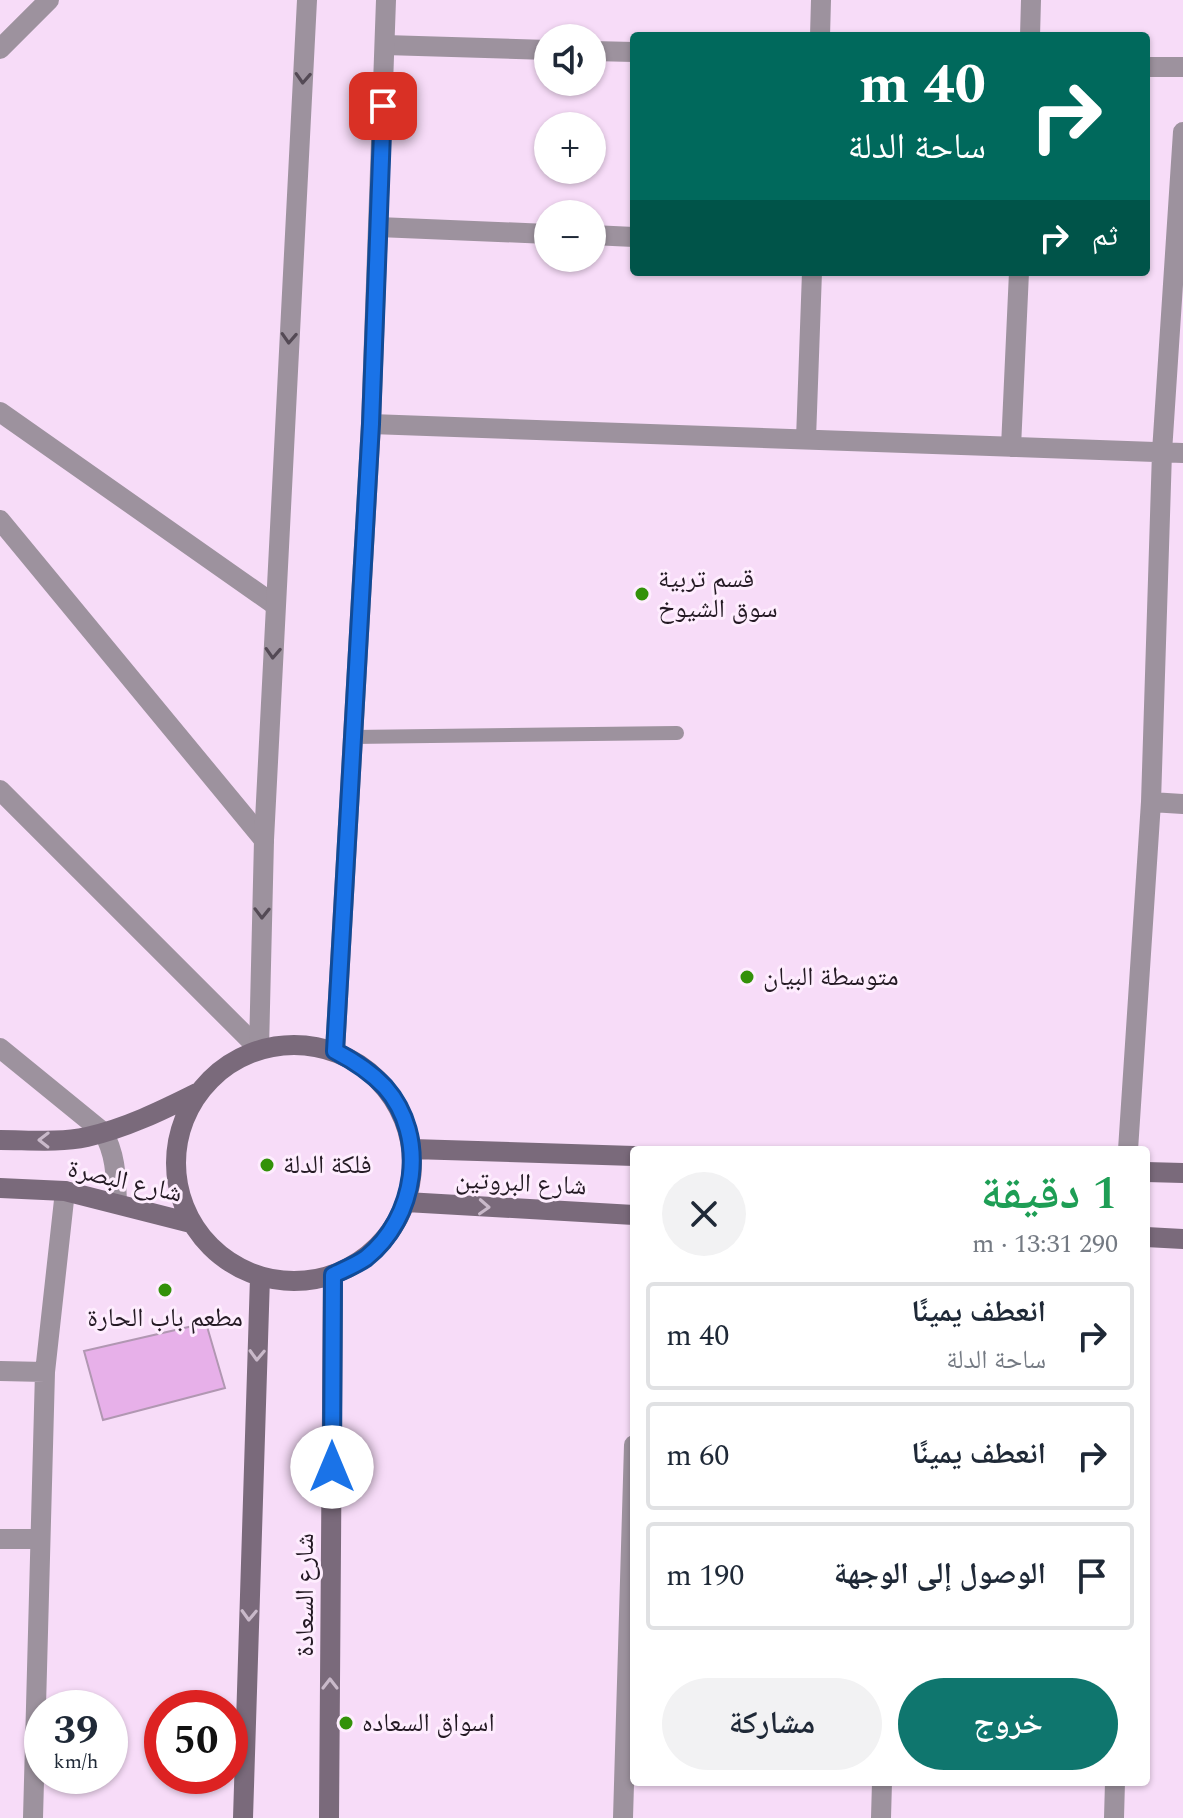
<!DOCTYPE html>
<html lang="ar">
<head>
<meta charset="utf-8">
<style>
	:root { --surface:#fff; --page:#f2f2f3; --text:#1f2937; --muted:#747a83; --line:#e0e1e3; --accent:#0f766e }
	body { margin:0; font-family:Spectral,"Noto Naskh Arabic",serif; background:var(--page); color:var(--text); direction:rtl; height:100vh; display:flex; flex-direction:column; font-size:30px; white-space:nowrap }
	* { box-sizing:border-box; margin:0 }
	p { font-size:26px; color:var(--muted) }
	.icon { flex:none; width:44px; height:44px; fill:none; stroke:currentColor; stroke-width:2; stroke-linecap:round; stroke-linejoin:round }
	.map { position:relative; flex:1; overflow:hidden; direction:ltr }
	.sheet { position:absolute; left:630px; top:1146px; width:520px; height:640px; display:flex; flex-direction:column; background:var(--surface); border-radius:8px; box-shadow:0 2px 6px #0004; direction:rtl }
	.sheet>* { flex:none }
	.hud { position:absolute; left:630px; top:32px; width:520px; height:244px; border-radius:8px; box-shadow:0 2px 6px #0004; direction:rtl; background:#00695c; color:#fff; overflow:hidden }
	.buttons { position:absolute; left:534px; top:24px; display:grid; gap:16px }
	.buttons a { display:grid; place-items:center; width:72px; height:72px; border-radius:50%; background:var(--surface); box-shadow:0 2px 6px #0004; font-size:40px }
	.speed { position:absolute; left:24px; top:1690px; display:flex; gap:16px; font-size:40px; font-weight:700; text-align:center }
	.speed>* { display:grid; place-content:center; width:104px; height:104px; border-radius:50%; background:var(--surface); box-shadow:0 2px 6px #0004; line-height:1 }
	.speed small { font-size:20px; font-weight:400 }
	.speed .limit { border:12px solid #d22; background:#fff; color:#111 }
	.pin { position:absolute; display:grid; place-items:center; width:68px; height:68px; color:#fff; margin:-34px; border-radius:16px; box-shadow:0 4px 12px #0006 }
	.me { position:absolute; width:88px; margin:-44px; rotate:0deg; stroke-linejoin:round; filter:drop-shadow(0 0 6px #0008) }
	.turn { display:flex; align-items:center; gap:28px; height:168px; padding:0 32px; font-size:36px }
	.turn .icon { width:104px; height:104px; stroke-width:2.5 }
	.turn b { display:block; font-size:56px; line-height:68px }
	.then { display:flex; align-items:center; height:76px; padding:0 32px; background:#0003; gap:16px; font-size:30px }
	.round { display:grid; place-items:center; flex:none; width:84px; height:84px; border-radius:42px; background:var(--page) }
	.summary { display:flex; align-items:center; justify-content:space-between; height:136px; padding:0 32px }
	h1 { font-size:48px; font-weight:600; line-height:60px; color:#1e9e55 }
	.cta { display:flex; gap:16px; margin-top:auto; padding:16px 32px }
	.cta a { flex:1; height:92px; border-radius:48px; background:var(--accent); color:#fff; font-size:32px; font-weight:600; line-height:92px; text-align:center }
	.cta a+a { background:var(--page); color:var(--text) }
	ul { padding:0; list-style:none }
	li { display:flex; align-items:center; gap:24px; height:108px; margin:0 16px 12px; padding:0 16px; border:4px solid var(--line); border-radius:8px }
	li div { flex:1 }
	li b { display:block; font-size:30px }
	li em { font-style:normal }
	.map>svg:first-child { display:block }
	.building { fill:#e7b0e9; stroke:#b197b2; stroke-width:2 }
	.lines { fill:none; stroke-linecap:round; stroke-linejoin:round }
	.service { stroke:#9d929e; stroke-width:14 }
	.minor { stroke:#9d929e; stroke-width:20 }
	.tertiary { stroke:#9d929e; stroke-width:20 }
	.secondary { stroke:#7a6a7b; stroke-width:20 }
	.oneway { stroke:#544a55 }
	.oneway2 { stroke:#c9b9ca }
	.route-casing { stroke:#114b97; stroke-width:20 }
	.route { stroke:#1a73e8; stroke-width:14 }
	.poi-dot { fill:#339109; stroke:#feedfe; stroke-width:3 }
	.labels { text-anchor:middle; dominant-baseline:central; stroke-width:6; stroke-linejoin:round; paint-order:stroke }
	.poi-label { font-size:26px; fill:#241a24; stroke:#feedfe; text-anchor:start }
	.street-label { font-size:26px; fill:#241a24; stroke:#feedfe }
</style>
</head>
<body>
<div class="map">
<svg width="1183" height="1818" viewBox="0 0 1183 1818">
	<rect width="100%" height="100%" fill="#f7dcf8"/>
	<!-- building -->
	<path class="building" d="M206,1323L225,1388L103,1420L84,1351Z"/>
	<g class="lines">
		<!-- service -->
		<path class="service" d="M353,737L677,733"/>
		<!-- minor -->
		<path class="minor" d="M820,36L821,0
			M1030,36L1031,0
			M385,45L548,50
			M0,49L49,0
			M592,51L634,52
			M1146,67H1183
			M378,227L548,234
			M592,235L634,237
			M0,412L275,605
			M371,424L1183,453
			M806,439L812,272
			M1011,447L1019,272
			M0,520L264,840
			M0,790L259,1049
			M1151,802L1183,804
			M0,1048L103,1132C116,1154 116,1178 117,1203
			M1128,1150L1151,802L1162,452L1183,132
			M0,1371L45,1372
			M0,1539H40
			M33,1818L45,1372L65,1191
			M623,1818L634,1445
			M881,1818L882,1782
			M1114,1818L1115,1782"/>
		<!-- tertiary -->
		<path class="tertiary" d="M259,1049L264,840L307,0
			M335,1051L371,424L386,0"/>
		<!-- secondary -->
		<path class="secondary" d="M176 1163a118 118 0 1 1 236 0a118 118 0 1 1-236 0Z
			M0,1140C29,1140 59,1143 87,1137C126,1128 161,1111 197,1093
			M412,1149L634,1156
			M1146,1172L1183,1173
			M0,1188L65,1191L191,1223
			M406,1202L634,1215
			M1146,1237L1183,1239
			M243,1818L260,1277
			M329,1818L333,1275"/>
	</g>
	<!-- one-way arrows -->
	<defs><path id="oneway-chevron" d="M-2-3.5L2.5 0L-2 3.5" fill="none" stroke-width="1.6" stroke-linecap="round" stroke-linejoin="round" transform="scale(2)"/></defs>
	<g class="oneway">
		<use href="#oneway-chevron" transform="translate(303 78) rotate(93)"/>
		<use href="#oneway-chevron" transform="translate(289 338) rotate(93)"/>
		<use href="#oneway-chevron" transform="translate(273 653) rotate(93)"/>
		<use href="#oneway-chevron" transform="translate(262 913) rotate(91)"/>
	</g>
	<g class="oneway2">
		<use href="#oneway-chevron" transform="translate(44 1140) rotate(-179)"/>
		<use href="#oneway-chevron" transform="translate(484 1207) rotate(3)"/>
		<use href="#oneway-chevron" transform="translate(257 1355) rotate(92)"/>
		<use href="#oneway-chevron" transform="translate(249 1615) rotate(92)"/>
		<use href="#oneway-chevron" transform="translate(330 1684) rotate(-90)"/>
	</g>
	<g class="lines">
		<defs>
			<path id="route" d="M332,1467L333,1275C343,1270 356,1265 366,1258C416,1218 429,1137 385,1087C370,1071 354,1061 335,1051L371,424L383,106"/>
		</defs>
		<!-- route casing -->
		<use href="#route" class="route-casing"/>
		<!-- route -->
		<use href="#route" class="route"/>
	</g>
	<!-- markers -->
	<g class="poi-dot">
		<circle cx="642" cy="594" r="8"/>
		<circle cx="747" cy="977" r="8"/>
		<circle cx="267" cy="1165" r="8"/>
		<circle cx="165" cy="1290" r="8"/>
		<circle cx="346" cy="1723" r="8"/>
	</g>
	<g class="labels">
		<!-- poi labels -->
		<g class="poi-label">
			<text x="658" y="579">قسم تربية<tspan x="658" dy="30">سوق الشيوخ</tspan></text>
			<text x="763" y="977">متوسطة البيان</text>
			<text x="283" y="1165">فلكة الدلة</text>
			<text x="165" y="1318" text-anchor="middle">مطعم باب الحارة</text>
			<text x="362" y="1723">اسواق السعاده</text>
		</g>
		<!-- street labels -->
		<g class="street-label">
			<text transform="translate(125 1181) rotate(13)">شارع البصرة</text>
			<text transform="translate(521 1183) rotate(3)">شارع البروتين</text>
			<text transform="translate(305 1595) rotate(-90)">شارع السعادة</text>
		</g>
	</g>
</svg>
<div class="buttons">
<a><svg class="icon" aria-label="sound" viewBox="0 0 24 24"><path d="M4 9h4l5-4v14l-5-4H4zM17 9q2 3 0 6"/></svg></a>
<a>+</a>
<a>−</a>
</div>
<div class="speed"><div>39<small>km/h</small></div><div class="limit">50</div></div>
<div class="pin" style="left:383px;top:106px;background:#d93025"><svg class="icon" aria-label="arrive" viewBox="0 0 24 24"><path d="M6 21V4h12l-3 4 3 4H6"/></svg></div>
<svg class="me" style="left:332px;top:1467px" viewBox="-20 -20 40 40"><circle r="19" fill="#fff"/><path d="M0-13L10 11 0 6-10 11z" fill="#1a73e8"/></svg>
<div class="hud">
<div class="turn"><svg class="icon" aria-label="right" viewBox="0 0 24 24"><path d="M7 20v-9h11M14 6l5 5-5 5"/></svg><div><b>40 m</b>ساحة الدلة</div></div>
<div class="then">ثم<svg class="icon" aria-label="right" viewBox="0 0 24 24"><path d="M7 20v-9h11M14 6l5 5-5 5"/></svg></div>
</div>
<section class="sheet">
<div class="summary"><div><h1>1 دقيقة</h1><p>290 m · 13:31</p></div><a class="round"><svg class="icon" aria-label="close" viewBox="0 0 24 24"><path d="M6 6l12 12M18 6L6 18"/></svg></a></div>
<ul>
<li><svg class="icon" aria-label="right" viewBox="0 0 24 24"><path d="M7 20v-9h11M14 6l5 5-5 5"/></svg><div><b>انعطف يمينًا</b><p>ساحة الدلة</p></div><em>40 m</em></li>
<li><svg class="icon" aria-label="right" viewBox="0 0 24 24"><path d="M7 20v-9h11M14 6l5 5-5 5"/></svg><div><b>انعطف يمينًا</b></div><em>60 m</em></li>
<li><svg class="icon" aria-label="arrive" viewBox="0 0 24 24"><path d="M6 21V4h12l-3 4 3 4H6"/></svg><div><b>الوصول إلى الوجهة</b></div><em>190 m</em></li>
</ul>
<div class="cta"><a>خروج</a><a>مشاركة</a></div>
</section>
</div>
</body>
</html>
